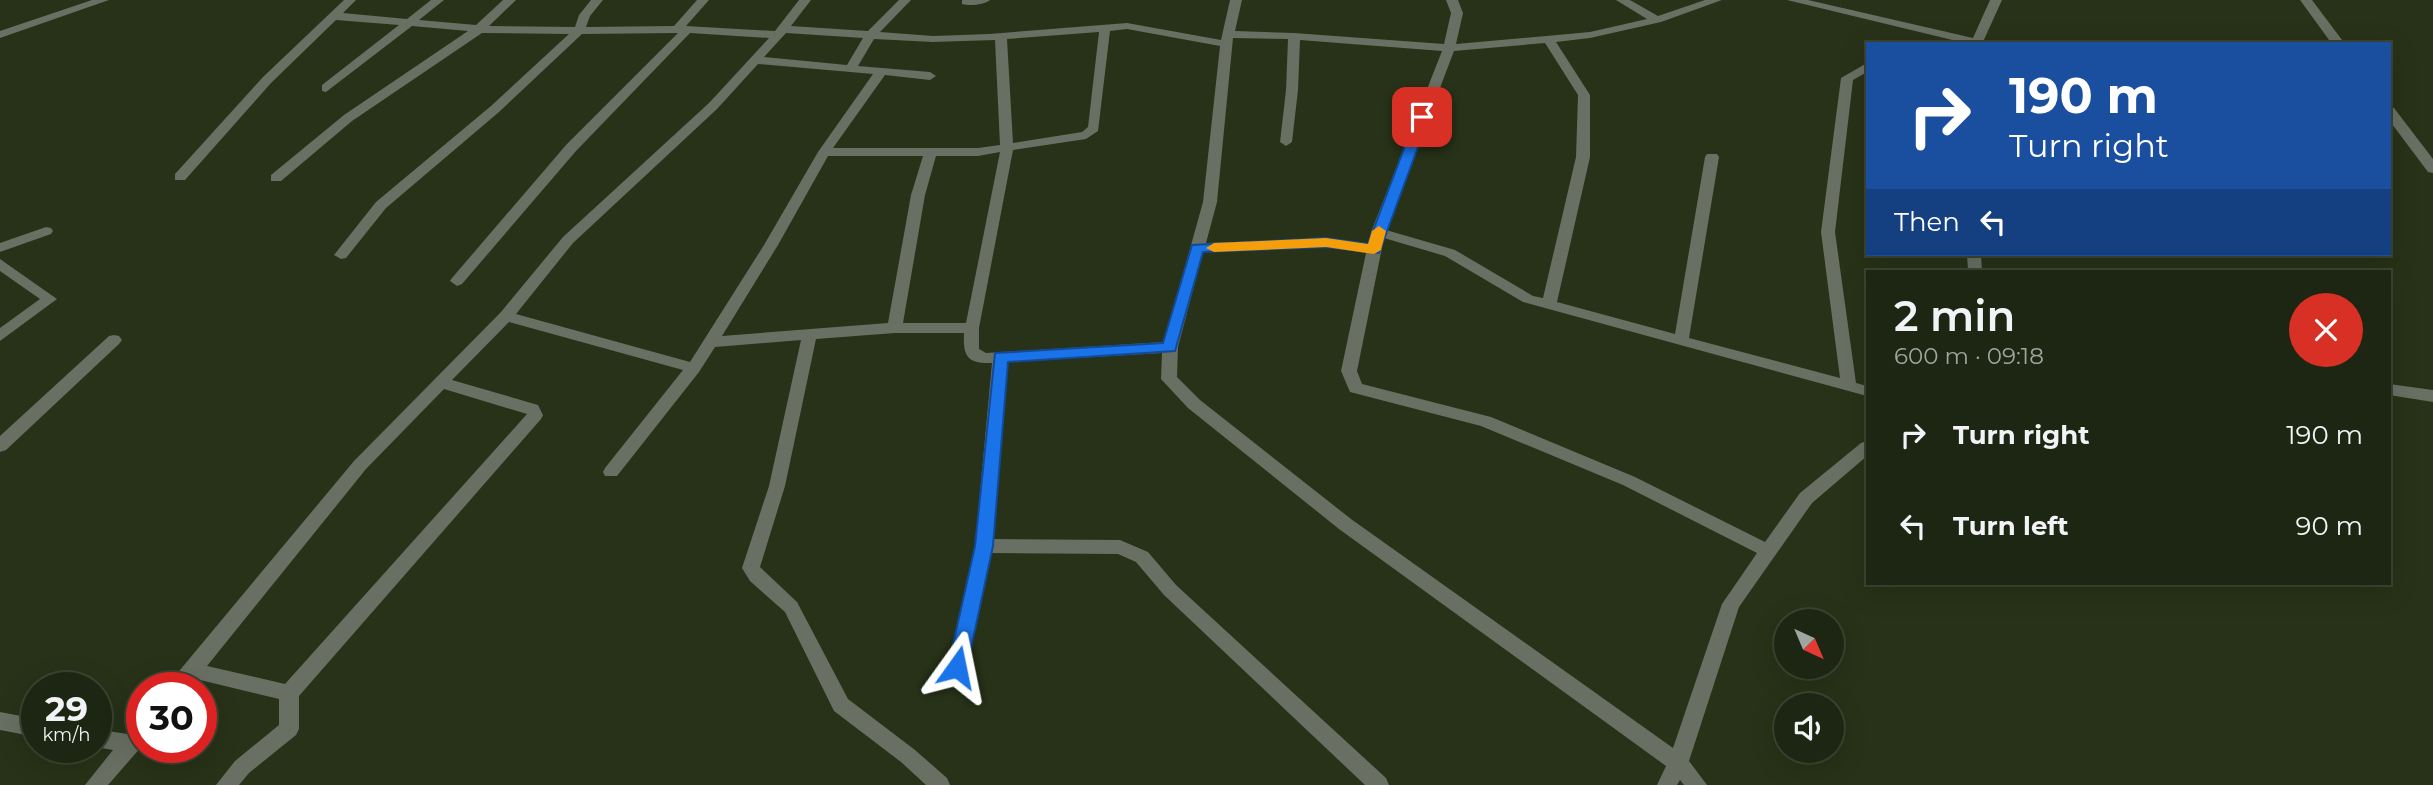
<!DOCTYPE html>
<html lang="en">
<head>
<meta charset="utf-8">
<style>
	:root { --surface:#1d2612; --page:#2a3220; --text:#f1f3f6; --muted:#a0a59f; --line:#3b4332 }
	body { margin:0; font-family:Montserrat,sans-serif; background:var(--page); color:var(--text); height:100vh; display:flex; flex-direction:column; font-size:26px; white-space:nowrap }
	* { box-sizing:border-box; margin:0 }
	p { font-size:23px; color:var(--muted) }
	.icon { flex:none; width:38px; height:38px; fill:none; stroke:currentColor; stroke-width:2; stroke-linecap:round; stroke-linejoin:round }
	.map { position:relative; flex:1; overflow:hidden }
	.sheet { position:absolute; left:1866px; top:270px; width:525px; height:315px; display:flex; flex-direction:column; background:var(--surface); border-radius:0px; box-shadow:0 7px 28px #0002,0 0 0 2px var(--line) }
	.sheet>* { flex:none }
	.banner { position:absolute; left:1866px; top:42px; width:525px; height:214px; border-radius:0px; box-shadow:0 7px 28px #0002,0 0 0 2px var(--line); background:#1a4fa0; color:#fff; overflow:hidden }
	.needle { width:46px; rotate:136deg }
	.fabs { position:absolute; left:1774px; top:609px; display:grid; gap:14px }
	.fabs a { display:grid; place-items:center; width:70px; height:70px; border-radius:50%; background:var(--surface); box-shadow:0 7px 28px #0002,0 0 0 2px var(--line); font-size:35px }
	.speed { position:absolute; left:21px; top:672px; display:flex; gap:14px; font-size:35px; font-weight:700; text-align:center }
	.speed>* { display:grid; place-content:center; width:91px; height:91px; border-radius:50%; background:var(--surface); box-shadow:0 7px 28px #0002,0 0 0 2px var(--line); line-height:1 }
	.speed small { font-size:18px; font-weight:400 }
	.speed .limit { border:10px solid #d22; background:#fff; color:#111 }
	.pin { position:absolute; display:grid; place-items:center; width:60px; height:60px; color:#fff; margin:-30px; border-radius:14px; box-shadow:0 4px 10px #0006 }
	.me { position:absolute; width:77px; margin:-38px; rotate:12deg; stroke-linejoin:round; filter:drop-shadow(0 0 5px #0008) }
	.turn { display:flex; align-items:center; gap:24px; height:147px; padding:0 28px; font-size:32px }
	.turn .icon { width:91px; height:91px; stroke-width:2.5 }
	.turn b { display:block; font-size:49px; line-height:60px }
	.then { display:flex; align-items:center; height:66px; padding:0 28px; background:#0003; gap:14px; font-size:26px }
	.round { display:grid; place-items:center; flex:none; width:74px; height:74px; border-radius:37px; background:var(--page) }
	.headline { display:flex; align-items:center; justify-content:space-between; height:119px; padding:0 28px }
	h1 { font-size:42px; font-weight:600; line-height:52px }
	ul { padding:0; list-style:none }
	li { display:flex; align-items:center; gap:21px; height:91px; padding:0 28px }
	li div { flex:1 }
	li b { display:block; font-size:26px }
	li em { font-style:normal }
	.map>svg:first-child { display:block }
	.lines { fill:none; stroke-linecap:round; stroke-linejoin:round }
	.minor { fill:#696f62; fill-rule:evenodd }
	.tertiary { fill:#696f62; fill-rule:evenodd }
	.route { fill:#1a73e8; stroke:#114b97; stroke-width:2 }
	.slow { fill:#f59e0b }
</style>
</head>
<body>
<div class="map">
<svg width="2433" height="785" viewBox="0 0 2433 785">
	<rect width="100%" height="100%" fill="#273218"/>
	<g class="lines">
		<!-- minor -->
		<path class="minor" d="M92,0H109L0,38V31Z
			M344,0H356L343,13L407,19L431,0H444L419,20L476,25L503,0H516L489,26L575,27L579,15L591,0H603L590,16L586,27L674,26L697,0H709L686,26L775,31L799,0H811L791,26L868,31L899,0H911L880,32L933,36L989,34L1127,23L1221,40L1230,0H1242L1235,31L1294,33L1444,44L1451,13L1446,0H1458L1463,13L1456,44L1590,32L1647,19L1616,0H1630L1658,16L1705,0H1722L1661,22L1590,38L1556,42L1590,95V157L1557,302L1675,334L1705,157L1707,154H1717L1719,157L1689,338L1840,378L1821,232L1841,78L1867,63V72L1853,80L1835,232L1856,383L1867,386V396L1523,302L1445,256L1384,238L1357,371L1362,384L1491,417L1635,477L1765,542L1800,493L1861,443L1867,441V456L1812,503L1739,607L1689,761L1707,785H1684L1680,780L1677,785H1657L1666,766L1339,529L1188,408L1161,379L1162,353L1007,362L993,539L1120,540L1148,552L1176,585L1386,778L1389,785H1365L1164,595L1136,562L1118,554L991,553L966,667L964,673L957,675L950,673L948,667L975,546L992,363C966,364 963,355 964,333H895L816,339L785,486L760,567L797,602L848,699L915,750L947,778L950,785H926L901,762L834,711L785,612L750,581L742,568L769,486L801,340L715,347L699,372L617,476H605L603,472L605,468L683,370L509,322L452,380L538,405L543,415L541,419L299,696V729L296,735L249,773L239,785H216L235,761L279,725V699L196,679L189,688H168L170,682L354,461L501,312L563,237L709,103L769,38L690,33L576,151L462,284L457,286L450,281L452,278L566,145L678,33L582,34L499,112L386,208L346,258L341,259L334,255L376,202L491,106L569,34L482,33L352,121L281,181H271V175L344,115L468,31L412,26L326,92L322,91V85L399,25L336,20L271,83L185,180H175V174L263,77ZM1127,29L1220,46L1203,202L1164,342L986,353L979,349V328L1013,150L1086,139L1098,131L1110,31ZM1099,32L1088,127L1082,132L1013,143L1007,39ZM786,33L863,38L847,65L764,57ZM1233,38L1288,39L1286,90L1280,142L1286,146L1292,142L1298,90L1300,40L1442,51L1371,232L1368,245L1326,239L1206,243L1217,202ZM874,39L933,42L995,40L1000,145L978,148H833L885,75L930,80L936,76L930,72L858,66ZM1545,43L1578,95L1576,157L1543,298L1533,296L1455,250L1386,230L1454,51ZM758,64L873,74L818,152L764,245L690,362L516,314L573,243L717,109ZM1000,152L966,323H903L925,195L936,156H978ZM828,156H923L911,195L888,323L722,336L778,245ZM1326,247L1366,253L1341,371L1350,392L1481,426L1623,485L1757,553L1722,604L1673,748L1351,519L1200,400L1177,377L1178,347L1203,252ZM444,389L527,414L285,684L207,666L366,469Z
			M962,0H990C984,5 970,6 962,4Z
			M1787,0H1808L1973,38L1990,0H2002L1982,44H1969Z
			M46,227L51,228L53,231L51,234L0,252V243Z
			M1967,254H1981L1982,271H1968Z
			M0,259L57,299L0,341V328L40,299L0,271Z
			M114,335L119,336L122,340L119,344L6,450L0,452V436L109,336Z
			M2389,384L2433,390V402L2389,395Z
			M0,712L37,719V737L0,730Z
			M142,722V746L108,785H85L113,750L96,747V729L127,734L135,725Z"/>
		<!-- tertiary -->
		<path class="tertiary" d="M2300,0H2312L2345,44H2332Z
			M2389,107L2394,108L2433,159V173L2428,172L2389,120Z"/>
	</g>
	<!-- route -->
	<path class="route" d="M1422,113L1429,117L1379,253L1326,247L1203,252L1175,351L1008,362L993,546L967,667L964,673L957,675L950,673L948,667L975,546L995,353L1163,343L1192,245L1326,238L1368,244L1416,117Z"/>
	<!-- slow -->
	<path class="slow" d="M1379,226L1386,231L1381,250L1374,254L1326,247L1214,252L1206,248L1214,243L1326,238L1368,244L1372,231Z"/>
</svg>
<div class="fabs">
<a><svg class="needle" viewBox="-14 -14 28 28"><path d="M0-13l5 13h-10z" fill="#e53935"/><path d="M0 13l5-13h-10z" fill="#a0a59f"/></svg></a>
<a><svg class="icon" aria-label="sound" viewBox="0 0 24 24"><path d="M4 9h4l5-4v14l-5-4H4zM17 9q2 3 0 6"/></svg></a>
</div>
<div class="speed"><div>29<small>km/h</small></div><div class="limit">30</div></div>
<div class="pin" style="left:1422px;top:117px;background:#d93025"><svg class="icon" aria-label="arrive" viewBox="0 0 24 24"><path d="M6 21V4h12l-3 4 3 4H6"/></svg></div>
<svg class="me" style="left:957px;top:667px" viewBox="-20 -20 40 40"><path d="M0-17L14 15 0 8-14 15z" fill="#1a73e8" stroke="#fff" stroke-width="4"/></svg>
<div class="banner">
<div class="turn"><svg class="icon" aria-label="right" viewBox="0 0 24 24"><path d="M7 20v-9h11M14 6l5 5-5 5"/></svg><div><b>190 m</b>Turn right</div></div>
<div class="then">Then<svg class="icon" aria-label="left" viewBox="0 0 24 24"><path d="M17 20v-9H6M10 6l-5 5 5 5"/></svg></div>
</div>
<section class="sheet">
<div class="headline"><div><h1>2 min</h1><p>600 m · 09:18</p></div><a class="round" style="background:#d93025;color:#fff"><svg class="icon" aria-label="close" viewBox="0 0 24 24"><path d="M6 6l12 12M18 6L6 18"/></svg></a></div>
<ul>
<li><svg class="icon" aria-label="right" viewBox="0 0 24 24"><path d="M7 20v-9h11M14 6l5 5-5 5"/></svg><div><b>Turn right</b></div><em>190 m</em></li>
<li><svg class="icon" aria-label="left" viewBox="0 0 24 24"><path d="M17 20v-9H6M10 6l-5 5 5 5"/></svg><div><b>Turn left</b></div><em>90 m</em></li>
</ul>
</section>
</div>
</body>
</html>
